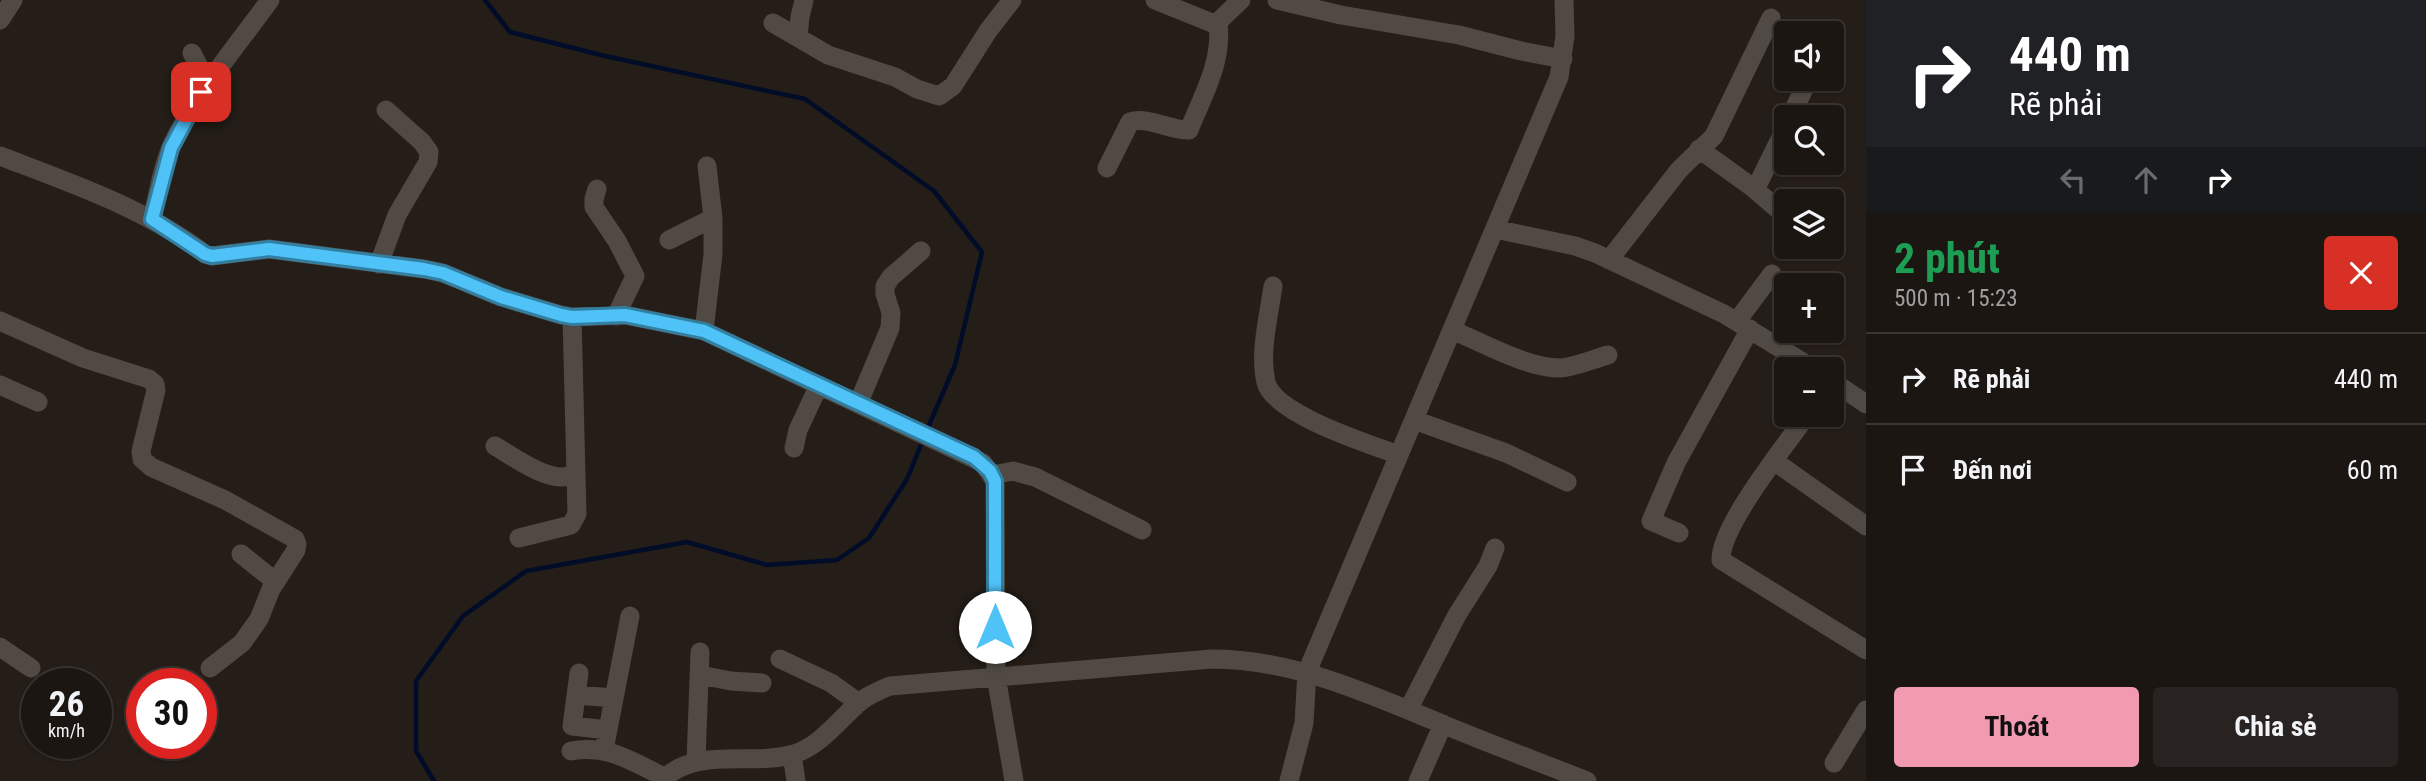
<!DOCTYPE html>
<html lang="vi">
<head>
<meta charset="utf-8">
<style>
	:root { --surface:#1b1612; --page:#282320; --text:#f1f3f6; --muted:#a09f9f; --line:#393532; --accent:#f29aaf }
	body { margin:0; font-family:"Roboto Condensed",sans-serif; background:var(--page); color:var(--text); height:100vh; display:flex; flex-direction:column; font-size:26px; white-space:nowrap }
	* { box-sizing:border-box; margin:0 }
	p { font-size:23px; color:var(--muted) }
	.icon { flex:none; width:38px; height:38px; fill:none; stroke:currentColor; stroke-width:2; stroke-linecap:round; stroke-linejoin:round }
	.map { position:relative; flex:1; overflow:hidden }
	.sheet { display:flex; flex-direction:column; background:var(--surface); width:560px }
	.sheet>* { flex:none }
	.guide { background:#202124; color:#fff; overflow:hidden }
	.controls { position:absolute; left:1774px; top:21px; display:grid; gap:14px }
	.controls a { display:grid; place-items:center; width:70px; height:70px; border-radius:7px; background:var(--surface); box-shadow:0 2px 5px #0004,0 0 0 2px var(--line); font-size:35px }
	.speed { position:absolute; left:21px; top:668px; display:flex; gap:14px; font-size:35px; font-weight:700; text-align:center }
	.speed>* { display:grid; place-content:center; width:91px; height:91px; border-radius:50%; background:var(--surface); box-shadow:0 2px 5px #0004,0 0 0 2px var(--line); line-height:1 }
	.speed small { font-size:18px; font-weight:400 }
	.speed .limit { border:10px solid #d22; background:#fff; color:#111 }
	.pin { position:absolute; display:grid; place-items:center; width:60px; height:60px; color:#fff; margin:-30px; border-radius:14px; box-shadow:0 4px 10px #0006 }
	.me { position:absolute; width:77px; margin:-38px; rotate:0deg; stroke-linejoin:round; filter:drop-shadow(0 0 5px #0008) }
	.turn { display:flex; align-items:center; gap:24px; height:147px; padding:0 28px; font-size:32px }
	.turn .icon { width:91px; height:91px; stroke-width:2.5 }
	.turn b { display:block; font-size:49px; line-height:60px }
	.lanes { display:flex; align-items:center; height:66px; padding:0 28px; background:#0003; justify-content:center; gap:35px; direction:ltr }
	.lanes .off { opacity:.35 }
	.round { display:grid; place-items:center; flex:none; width:74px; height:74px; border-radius:7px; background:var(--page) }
	.head { display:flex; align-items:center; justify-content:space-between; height:119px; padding:0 28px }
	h1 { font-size:42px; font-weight:700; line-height:52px; color:#1e9e55 }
	.button { display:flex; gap:14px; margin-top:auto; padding:14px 28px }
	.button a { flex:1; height:80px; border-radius:7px; background:var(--accent); color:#111; font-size:28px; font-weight:700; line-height:80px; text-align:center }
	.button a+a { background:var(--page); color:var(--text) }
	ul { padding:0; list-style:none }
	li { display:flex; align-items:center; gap:21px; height:91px; padding:0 28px; border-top:2px solid var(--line) }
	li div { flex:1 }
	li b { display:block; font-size:26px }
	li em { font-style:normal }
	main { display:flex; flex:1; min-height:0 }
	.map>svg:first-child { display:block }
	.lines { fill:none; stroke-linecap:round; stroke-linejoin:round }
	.stream { stroke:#000c28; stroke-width:4.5 }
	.minor { stroke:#514a44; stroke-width:19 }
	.route-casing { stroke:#337fa1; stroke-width:18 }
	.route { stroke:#4fc3f7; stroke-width:12 }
</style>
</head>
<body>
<main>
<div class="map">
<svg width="1866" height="781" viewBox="0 0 1866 781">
	<rect width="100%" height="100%" fill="#241d18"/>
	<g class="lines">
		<!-- stream -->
		<path class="stream" d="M485,0L510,32L605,56L805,99L934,191L982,252L955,365L926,432
			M434,781L416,751V681L463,616L526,571L687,542L767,565L837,560L869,538L907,479L923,440"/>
		<!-- minor -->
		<path class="minor" d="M1155,0L1212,23L1218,22L1241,0
			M1277,0L1341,15L1459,35L1521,51L1563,59
			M0,20L13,0
			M773,23L828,55L895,77L917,89L939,96L953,86L988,31L1012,0
			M798,37L800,17L804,0
			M192,53L208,84
			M1790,117L1809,79
			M1699,149L1752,187L1787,217
			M0,156C71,183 144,208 205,254L212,256L269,249L424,269L443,273L501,297L561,315L572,317L625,315L704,331L983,463L995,481L996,676L1014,781
			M1107,168L1130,122C1148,116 1171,131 1189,130C1203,95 1223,62 1218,22
			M597,189L594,199V207L617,241L635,276L616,316
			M1755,190L1787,125
			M152,219C158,195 162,167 172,145C197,92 236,47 270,0
			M1495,229L1575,246L1595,253L1724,314L1814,369
			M669,240L713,218
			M1609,260L1679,170L1714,136L1771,18
			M379,264L397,215L428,162L429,152L422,142L386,110
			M1273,286C1269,316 1259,352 1266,382C1273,414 1369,444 1399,455
			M0,321L83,358L149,379L155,384L156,390L141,451L142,459L151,467L225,500L295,539L297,544L296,550L271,589L259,619L242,643L210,668
			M1737,321L1772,274
			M1452,330C1483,343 1527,368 1560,368C1575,367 1593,359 1608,355
			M704,331L713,254V218L707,166
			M1832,381L1866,404
			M0,385L38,402
			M858,404L890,328L891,313L885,294V286L891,277L921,251
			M1807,415C1786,445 1720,526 1721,560L1866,650
			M1414,420L1506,453L1567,482
			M495,446C514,457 556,489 576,472
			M794,448L798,430L819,385
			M1774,461L1866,526
			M993,475L1013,471L1035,477L1142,530
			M1679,533L1651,521L1676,463L1750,329
			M519,538L571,525L577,514L572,317
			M241,554L276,582
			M0,647L31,668
			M780,659L831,683L859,703
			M579,673L572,726L608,730
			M700,675L731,681L762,683
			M576,695L614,698
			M1408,710L1457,615L1488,566L1495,548
			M604,750L630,616
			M571,751C608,744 633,762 664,777
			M792,755L796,781
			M696,761L700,652
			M1834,763L1866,710
			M661,781C698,745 749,767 794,754C822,745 840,718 861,701C870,694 880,690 890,686L1212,659C1293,659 1369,694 1442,724C1490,744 1539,762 1587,781
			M1289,781L1304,723L1307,672L1559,77L1565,36L1564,0
			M1418,781L1443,724"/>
	</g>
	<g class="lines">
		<defs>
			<path id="route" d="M201,92L171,148L152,219L205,254L212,256L269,249L424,269L443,273L501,297L561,315L572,317L625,315L704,331L974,457L990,471L995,481V627"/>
		</defs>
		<!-- route casing -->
		<use href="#route" class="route-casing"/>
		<!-- route -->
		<use href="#route" class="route"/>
	</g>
</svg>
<div class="controls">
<a><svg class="icon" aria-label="sound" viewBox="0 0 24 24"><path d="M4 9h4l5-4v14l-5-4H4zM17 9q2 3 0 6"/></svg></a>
<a><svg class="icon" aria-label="search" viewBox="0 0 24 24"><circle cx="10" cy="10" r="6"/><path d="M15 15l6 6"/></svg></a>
<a><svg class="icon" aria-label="layers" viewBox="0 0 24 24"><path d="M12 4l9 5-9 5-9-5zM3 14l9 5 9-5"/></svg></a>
<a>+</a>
<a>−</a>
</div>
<div class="speed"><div>26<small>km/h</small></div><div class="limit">30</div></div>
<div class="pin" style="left:201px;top:92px;background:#d93025"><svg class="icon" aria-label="arrive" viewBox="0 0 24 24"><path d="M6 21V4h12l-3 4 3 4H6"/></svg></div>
<svg class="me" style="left:995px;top:627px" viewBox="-20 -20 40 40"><circle r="19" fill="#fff"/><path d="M0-13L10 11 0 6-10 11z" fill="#4fc3f7"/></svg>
</div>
<section class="sheet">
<div class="guide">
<div class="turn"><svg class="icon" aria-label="right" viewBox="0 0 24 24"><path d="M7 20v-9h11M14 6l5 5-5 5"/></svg><div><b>440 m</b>Rẽ phải</div></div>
<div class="lanes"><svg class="icon off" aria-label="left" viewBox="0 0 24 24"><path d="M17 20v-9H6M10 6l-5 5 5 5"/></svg><svg class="icon off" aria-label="ahead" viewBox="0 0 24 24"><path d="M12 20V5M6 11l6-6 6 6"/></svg><svg class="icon" aria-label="right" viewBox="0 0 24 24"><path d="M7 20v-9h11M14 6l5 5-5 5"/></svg></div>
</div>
<div class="head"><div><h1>2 phút</h1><p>500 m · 15:23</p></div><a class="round" style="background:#d93025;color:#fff"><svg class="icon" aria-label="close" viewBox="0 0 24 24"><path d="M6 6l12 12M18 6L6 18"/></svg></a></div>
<ul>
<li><svg class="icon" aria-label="right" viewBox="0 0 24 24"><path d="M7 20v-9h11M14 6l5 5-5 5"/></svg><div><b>Rẽ phải</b></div><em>440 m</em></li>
<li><svg class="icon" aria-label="arrive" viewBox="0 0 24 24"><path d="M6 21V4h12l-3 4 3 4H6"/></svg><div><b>Đến nơi</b></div><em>60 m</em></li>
</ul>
<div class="button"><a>Thoát</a><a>Chia sẻ</a></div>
</section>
</main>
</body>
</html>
